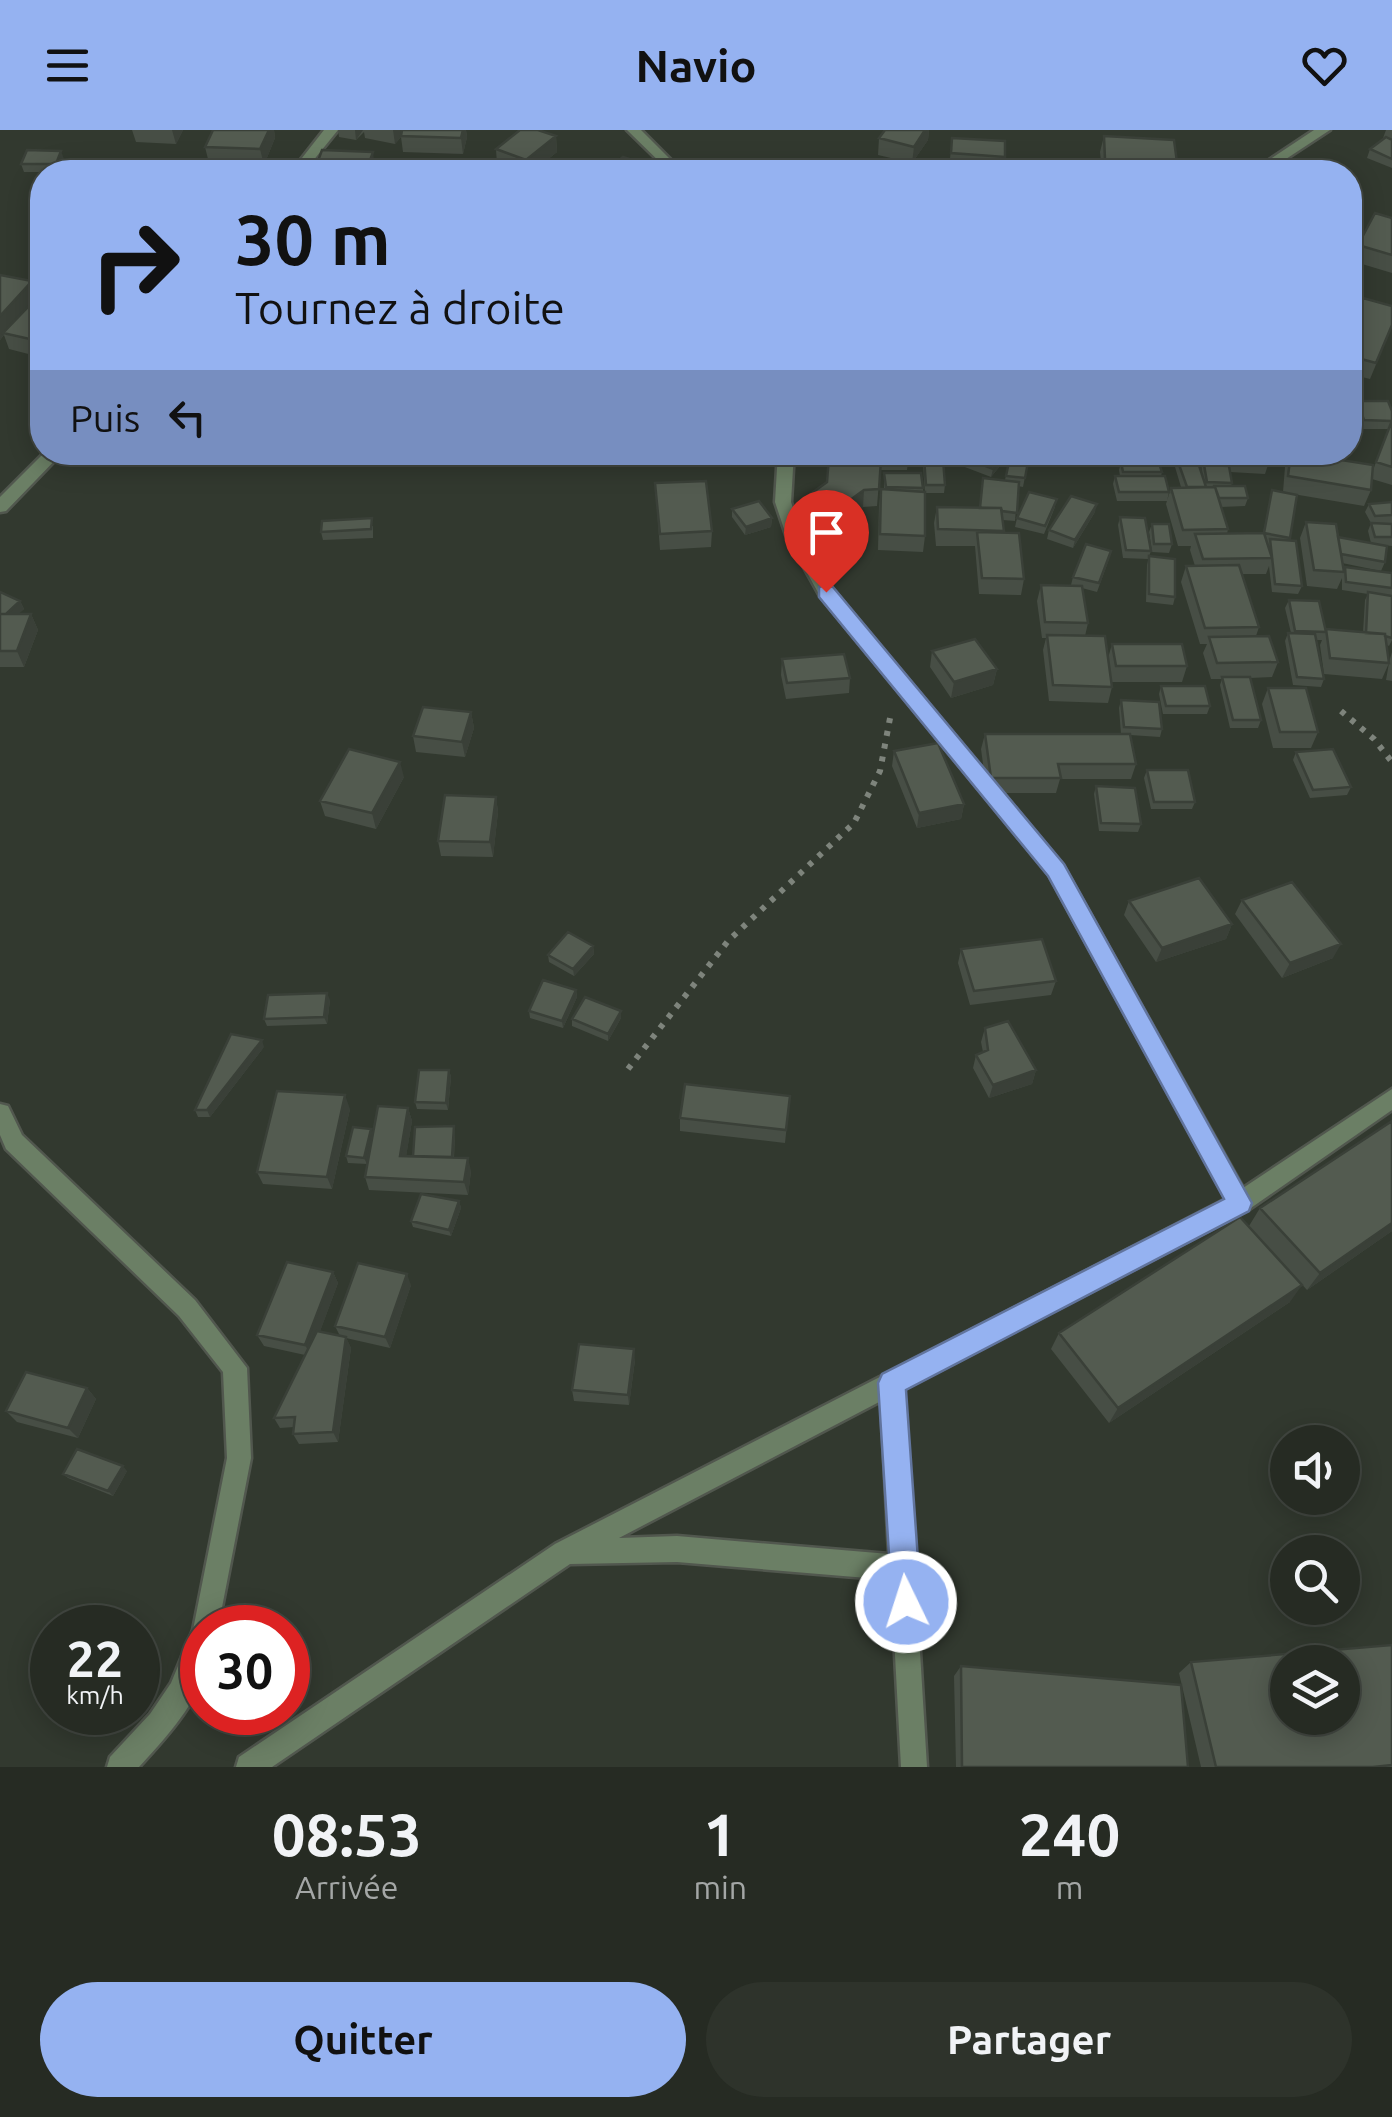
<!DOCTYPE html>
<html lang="fr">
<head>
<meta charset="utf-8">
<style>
	:root { --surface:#262b23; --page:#2e332b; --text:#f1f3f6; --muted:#a4a7a6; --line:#424741; --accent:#95b2f1 }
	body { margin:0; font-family:Ubuntu,sans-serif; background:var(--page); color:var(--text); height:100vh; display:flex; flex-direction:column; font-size:38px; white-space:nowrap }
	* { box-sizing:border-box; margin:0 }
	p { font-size:32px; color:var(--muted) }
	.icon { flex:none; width:55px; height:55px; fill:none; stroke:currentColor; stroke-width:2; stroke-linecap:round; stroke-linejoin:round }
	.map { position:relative; height:1637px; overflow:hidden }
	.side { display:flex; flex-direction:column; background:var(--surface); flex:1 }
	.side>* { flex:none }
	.banner { position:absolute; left:30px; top:30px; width:1332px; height:305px; border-radius:40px; box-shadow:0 5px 25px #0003,0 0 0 2px var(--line); background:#95b2f1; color:#111; overflow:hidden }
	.buttons { position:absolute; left:1270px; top:1295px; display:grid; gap:20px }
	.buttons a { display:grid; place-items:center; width:90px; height:90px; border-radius:50%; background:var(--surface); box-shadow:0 5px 25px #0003,0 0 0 2px var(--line); font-size:50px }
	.speed { position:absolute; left:30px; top:1475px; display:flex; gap:20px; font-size:50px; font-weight:700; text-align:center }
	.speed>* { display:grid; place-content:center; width:130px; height:130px; border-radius:50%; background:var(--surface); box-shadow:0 5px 25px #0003,0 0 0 2px var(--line); line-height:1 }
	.speed small { font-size:25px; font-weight:400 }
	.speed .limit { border:15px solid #d22; background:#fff; color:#111 }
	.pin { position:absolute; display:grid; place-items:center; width:85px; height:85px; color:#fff; margin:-102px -42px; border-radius:50% 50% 50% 0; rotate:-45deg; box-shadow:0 0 10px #0007 }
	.pin .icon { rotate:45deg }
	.me { position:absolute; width:110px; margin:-55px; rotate:356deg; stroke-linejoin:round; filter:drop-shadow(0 0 8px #0008) }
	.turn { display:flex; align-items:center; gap:35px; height:210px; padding:0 40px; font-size:45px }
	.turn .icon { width:130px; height:130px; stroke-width:2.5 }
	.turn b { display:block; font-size:70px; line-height:85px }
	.then { display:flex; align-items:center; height:95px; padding:0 40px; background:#0003; gap:20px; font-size:38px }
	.eta { display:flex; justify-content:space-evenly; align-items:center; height:170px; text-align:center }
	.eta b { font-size:60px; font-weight:700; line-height:70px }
	.primary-button { display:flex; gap:20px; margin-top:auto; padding:20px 40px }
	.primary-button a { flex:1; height:115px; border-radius:60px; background:var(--accent); color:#111; font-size:40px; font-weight:700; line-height:115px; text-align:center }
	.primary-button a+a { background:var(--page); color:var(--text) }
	header { display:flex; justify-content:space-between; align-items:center; height:130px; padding:0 40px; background:var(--accent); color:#111; font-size:45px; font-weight:700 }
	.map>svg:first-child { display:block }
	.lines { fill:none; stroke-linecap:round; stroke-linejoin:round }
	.street-casing { stroke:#51574e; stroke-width:5 }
	.path { stroke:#7e847c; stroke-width:6; stroke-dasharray:5 8; stroke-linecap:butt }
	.street { fill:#6b7f65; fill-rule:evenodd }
	.wall { fill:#474e45 }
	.shaded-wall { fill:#3a4038 }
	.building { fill:#535b50; stroke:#3a4038; stroke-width:2.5; fill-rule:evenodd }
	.route { fill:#95b2f1; stroke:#61749d; stroke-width:2.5 }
</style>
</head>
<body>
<header><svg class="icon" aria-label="menu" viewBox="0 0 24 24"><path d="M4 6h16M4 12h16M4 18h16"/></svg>Navio<svg class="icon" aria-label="heart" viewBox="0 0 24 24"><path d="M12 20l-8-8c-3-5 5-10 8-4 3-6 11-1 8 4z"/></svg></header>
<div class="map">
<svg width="1392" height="1637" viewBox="0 0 1392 1637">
	<rect width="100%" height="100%" fill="#32392f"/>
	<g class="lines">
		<defs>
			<path id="street" d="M324,0H338L304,42H291Z
				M627,0H641L683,42H670Z
				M1314,0H1330L1266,42H1251Z
				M45,322H63L6,381L0,382V367Z
				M778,322H794L791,372L802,405L832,458L1063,735L1243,1058L1392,959V980L1248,1080L904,1259L927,1637H901L891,1450L677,1432L570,1434L272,1637H236L239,1627L555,1414L1226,1069L1049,745L820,466L786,405L775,372ZM881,1271L889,1424L677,1406L619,1408Z
				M0,974L8,976L22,1005L195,1170L247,1238L251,1328L218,1498H202C202,1513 205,1531 202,1546C196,1576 159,1615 139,1637H107L110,1627L150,1584L171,1553L193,1500L227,1328L223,1242L179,1186L6,1019L0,1005Z"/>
		</defs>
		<!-- street casing -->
		<use href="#street" class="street-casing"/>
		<!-- path -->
		<path class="path" d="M1341,581L1374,609L1392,632
			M628,939L728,811L854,693L880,641L891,583"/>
		<!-- street -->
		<use href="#street" class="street"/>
	</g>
	<!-- wall -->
	<path class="wall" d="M132,0H183L176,14L136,12Z
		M213,0H274L275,8L264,35L209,33L205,17Z
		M338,0H466L467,7L463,24L403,22L401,7L395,14L365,8L364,2L356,10L339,7Z
		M885,0H929L928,10L912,33L878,25L879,8Z
		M1386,0H1392V38L1367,28L1370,19L1385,8H1383Z
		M556,6L557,22L532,42H518L497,35L496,19Z
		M1104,6L1177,32L1174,42H1102L1100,22Z
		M952,8L1005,27L1002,42L949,39Z
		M64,29L58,42H24L21,34Z
		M611,37L648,42H611Z
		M1392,88V143L1352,131L1358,115Z
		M0,145L32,151L38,167L30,176L42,179V225L40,227L9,219L4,205L0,210Z
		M1392,196L1370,249L1350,244V197Z
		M1357,271L1392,281V355L1372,349L1371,360L1364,376L1293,364L1297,365L1289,410L1302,456L1298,464L1272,462L1269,436L1266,444H1242L1259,497L1256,506L1278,532L1272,547L1250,548L1261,590L1258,598H1230L1220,555L1222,549H1211L1203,523L1207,514H1200L1181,452L1186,436H1195L1190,420L1191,416H1178L1166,374L1171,358L1181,357L1175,337L1177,329L1202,343L1200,322H1265L1268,335L1265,344L1230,342L1232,353L1231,356L1248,368L1245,376L1221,377L1228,399L1227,404L1263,403L1272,360L1283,362L1285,337L1288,329V322H1315V325L1373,340L1389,299H1361L1354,279Z
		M876,322H907L908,332L907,340H880L877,376L863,377L833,397L808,382L809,365L876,329Z
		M951,322H1006L1005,330L991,347L949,331Z
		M1011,322H1057L1053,332L1029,326L1023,357L1018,356L1015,391L1003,390V403L1024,449L1021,465L979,464L975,416H936L934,393L937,377L979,378L1005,350Z
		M924,328L945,355L944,363H925L923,336Z
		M1121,332L1162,342L1161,346L1169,362L1167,371H1117L1113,354L1115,346H1120L1119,340Z
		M884,343L923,358L925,406L923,422L878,420L879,376L881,359L884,360Z
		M655,353L712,401L711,417L660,420Z
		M1392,372V393H1383L1392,394V416L1382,415L1385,432L1381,441L1342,433L1344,441L1345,437L1392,443V510L1389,516L1387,515L1389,532L1392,522V551L1386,550L1389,533L1382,549L1324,544L1320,515L1322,510H1316L1324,549L1321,557L1293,555L1285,511L1288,503H1291L1285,478L1289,470L1326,500L1363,502L1365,470L1368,464L1342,460V448L1337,459L1307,456L1300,408L1306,392L1338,407L1371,413L1368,401L1371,393L1365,382L1369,374Z
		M1055,377L1044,404L1015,397L1017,388Z
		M732,379L772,388L771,397L745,405L732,387Z
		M1095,382L1073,418L1047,409L1049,400Z
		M1120,387L1151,421L1148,429L1123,428L1118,395Z
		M1152,394L1172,414L1169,423L1152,422L1149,402Z
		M373,396V408L323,410L321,402Z
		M1149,426L1175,467L1173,475L1146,472L1147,435Z
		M1109,429L1097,462L1082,458L1088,493L1085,506L1108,528L1112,514L1187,536L1182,552H1112V557L1108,573L1049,571L1043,520L1046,508H1042L1037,471L1041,455L1074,456L1071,455L1073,447Z
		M0,462L20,471L24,479L18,484H31L38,500L24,537H0Z
		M932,521L997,539L993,555L951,568L930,537Z
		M782,529L850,548L849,563L786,569L781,545Z
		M1161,556L1210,576L1207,584H1163L1159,564Z
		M1268,558L1318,602L1311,618H1273L1262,574Z
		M1121,570L1162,599L1160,607L1130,605L1136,634L1131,649H1060L1056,663H987L981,619L985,604H1121L1119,578Z
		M471,582L474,598L465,627L416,622L413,606Z
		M894,621L964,674L961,689L917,698L892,636Z
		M1296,622L1351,657L1347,665L1310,668L1293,630Z
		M1147,640L1195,672L1192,679H1151L1144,648Z
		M404,647L376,699L325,686L320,671Z
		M1096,656L1141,694L1138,702L1099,701L1094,664Z
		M496,667L498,682L493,727L441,726L438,711Z
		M1242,770L1333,828L1282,848L1235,784Z
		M1129,771L1232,794L1226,809L1156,832L1124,785Z
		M593,816L594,824L574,846L549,832L548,825Z
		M961,819L1056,851L1051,865L970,875L958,833Z
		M576,860L577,867L563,898L530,888L529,881Z
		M330,870L327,894L267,896L264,889Z
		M621,888L608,911L572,896V889Z
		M985,898L1036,940L1032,954L989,968L973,938L976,925L983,922L981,912Z
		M264,917L210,987H198L195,980Z
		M449,940L451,947L448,980L417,979L415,972Z
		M790,966L785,1013L680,1001V988Z
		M408,978L412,991L406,1026H413L454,996L455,1003L454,1028L471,1041L468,1065L369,1060L365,1047L367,1034L348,1033L346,1026Z
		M350,979L332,1059L263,1054L257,1042Z
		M459,1071L461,1078L451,1106L413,1097L411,1091Z
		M1260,1078L1392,1101L1307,1160L1266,1115L1290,1172L1109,1293L1051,1219L1059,1203L1249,1096Z
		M333,1142L338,1153L320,1201L340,1206L335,1196L411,1155L390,1218L346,1208L351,1218L338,1312L299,1314L293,1304L294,1297L280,1298L274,1288L305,1225L264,1216L257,1205Z
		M635,1230L629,1275L574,1271L572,1260Z
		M87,1258L96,1269L78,1308L17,1292L6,1281Z
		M127,1341L113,1366L68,1348L63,1344Z
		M1392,1515V1637H1201L1179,1543L1191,1532Z
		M961,1536L1188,1637H956L954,1546Z"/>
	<!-- shaded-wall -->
	<path class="shaded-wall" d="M172,0H183L176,14Z
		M269,0H274L275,8L264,35L260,19Z
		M355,0H363L356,10Z
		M393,0H407L395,14Z
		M463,0H466L467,7L463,24L461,8Z
		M925,0H929L928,10L912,33L914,17Z
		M556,6L557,22L532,42H527L526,30Z
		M61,21L64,29L58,42L56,34Z
		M373,22L375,38L374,42H366Z
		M32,151L38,167L5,204L3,203L4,205L0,210V186Z
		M42,202V225L40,227L34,210Z
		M1006,322L1005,330L991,347L993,339Z
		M864,360L863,377L833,397L835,381Z
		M1097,374L1095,382L1073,418L1075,410Z
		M772,388L771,397L745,405L746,397Z
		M20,471L24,479L3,498L0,489Z
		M31,484L38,500L24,537L17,521Z
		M997,539L993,555L951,568L954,552Z
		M471,582L474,598L465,627L462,612Z
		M400,632L404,647L376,699L372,683Z
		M496,667L498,682L493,727L490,712Z
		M964,674L961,689L917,698L919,683Z
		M1232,794L1226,809L1156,832L1162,818Z
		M1341,814L1333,828L1282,848L1290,833Z
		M593,816L594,824L574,846L573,839Z
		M576,860L577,867L563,898L562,891Z
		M327,863L330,870L327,894L324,887Z
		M621,881V888L608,911V904Z
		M262,910L264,917L210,987L207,980Z
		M449,940L451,947L448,980L446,973Z
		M1036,940L1032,954L989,968L993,955Z
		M345,965L350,979L332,1059L327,1047Z
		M408,978L412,991L404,1039L400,1026Z
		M454,996L455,1003L453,1034L452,1027Z
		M371,999L373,1005L367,1034L364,1028Z
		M468,1028L471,1041L468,1065L464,1052Z
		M459,1071L461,1078L451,1106L449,1100Z
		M1392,1093V1101L1307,1160L1320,1143Z
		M333,1142L338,1153L311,1226L305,1215Z
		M407,1144L411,1155L390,1218L385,1207Z
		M1302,1155L1290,1172L1109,1293L1118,1278Z
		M346,1207L351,1218L338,1312L333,1302Z
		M634,1219L635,1230L629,1275L628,1265Z
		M87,1258L96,1269L78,1308L68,1298Z
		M123,1336L127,1341L113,1366L108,1361Z"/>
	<!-- building -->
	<path class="building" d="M213,0H269L260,19L205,17Z
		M402,0H463L461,8L401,6Z
		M520,0H538L556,6L526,30L496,19Z
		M885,0H925L914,17L879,8Z
		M1104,6L1174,10L1177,32L1105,29Z
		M1386,7L1392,10V29L1370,19Z
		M952,8L1005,11V27L951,23Z
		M27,20L61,21L56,34H21Z
		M322,20L373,22L366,42H314Z
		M623,27L648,35L639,42H627L611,37Z
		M1085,35L1095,42H1060Z
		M1375,83L1392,88V125L1358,115Z
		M0,145L32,151L0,186Z
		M1363,168L1392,176V195L1376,233L1350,226V197Z
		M29,176L42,179V202L34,210L3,203Z
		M1357,271H1388L1392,281V291L1364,290Z
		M1391,293L1392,294V337L1376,332Z
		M878,322H907L908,332H880L881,330H878Z
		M951,322H1006L993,339Z
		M1011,322H1030L1025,348L1006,346Z
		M1203,322H1265L1268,335L1204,332Z
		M1291,322L1373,335L1371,360L1288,346Z
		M829,326L881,330L879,359L864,360L835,381L809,365L827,352Z
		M924,328L943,329L945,355H926Z
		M1177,329H1197L1206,357H1187Z
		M1121,332L1159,333L1162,342H1123Z
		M1204,335L1229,336L1232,353L1207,352Z
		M884,343H921L923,358L886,357Z
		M1115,346H1165L1169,362H1119Z
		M983,348L1019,352L1017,383L1002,381L1001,378H980Z
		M706,351L712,401L660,404L655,353Z
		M1213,356H1245L1248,368H1219L1215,357Z
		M1215,357L1228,399L1183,400L1171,358Z
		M881,359L925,362V406L880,404Z
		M1272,360L1297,365L1290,408L1264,403Z
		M1029,362L1057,369L1045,396L1017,388Z
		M1071,366L1097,374L1075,410L1049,400Z
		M759,371L772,388L746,397L732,379Z
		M1392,372V385L1375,386L1369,374Z
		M937,377L1001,378L1004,401L938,399Z
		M1120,387L1145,388L1151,421L1126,420Z
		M372,388L371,399L321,402L322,391Z
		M1306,392L1336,394L1344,442L1314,440Z
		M1371,393L1392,394V407H1375Z
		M1152,394H1169L1172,414H1154Z
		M977,402L1019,403L1024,449L982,448Z
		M1264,403L1272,428L1203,429L1195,404Z
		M1338,407L1387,416L1385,432L1341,424Z
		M1270,409L1296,411L1302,456L1275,454Z
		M1086,414L1111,421L1099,453L1073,447Z
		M1149,426L1175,429V467L1149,464Z
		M1239,435L1259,497L1205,498L1186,436Z
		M1345,437L1392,443V458L1346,452Z
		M1041,455L1082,456L1088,493L1045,492Z
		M0,462L20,471L6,484H0Z
		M1368,462L1392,466V508L1385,506V504L1366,503Z
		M1289,470L1319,471L1326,502L1295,501Z
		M0,484H31L17,521H0Z
		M1326,499L1385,504L1389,533L1330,528Z
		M1288,503L1315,504L1324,549L1297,547Z
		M1047,505L1105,506L1112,557L1053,555Z
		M1269,506L1278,532L1217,533L1209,507Z
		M975,509L997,539L954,552L932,521Z
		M1112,514H1182L1187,536H1116Z
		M844,524L850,548L787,553L782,529Z
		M1222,547H1250L1261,590H1233Z
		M1161,556H1205L1210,576H1166Z
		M1268,558H1306L1318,602H1280Z
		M1121,570L1159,572L1162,599L1124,597Z
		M423,577L471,582L462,612L413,606Z
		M985,604H1130L1136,634H1058L1061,648H991Z
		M938,613L964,674L919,683L894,621Z
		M349,619L400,632L372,683L320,671Z
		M1333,619L1351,657L1313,660L1296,622Z
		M1147,640H1188L1195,672H1154Z
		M1096,656L1135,658L1141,694L1101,693Z
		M445,665L496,667L490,712L438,711Z
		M1199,748L1232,794L1162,818L1129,771Z
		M1292,752L1341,814L1290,833L1242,770Z
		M568,802L593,816L573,839L548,825Z
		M1042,809L1056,851L974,861L961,819Z
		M543,850L576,860L562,891L529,881Z
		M327,863L324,887L264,889L268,865Z
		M585,867L621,881L608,904L572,889Z
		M1008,891L1036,940L993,955L976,925L988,920L985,898Z
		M231,904L262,910L207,980H195Z
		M419,940H449L446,973L415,972Z
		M685,954L790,966L786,1000L680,988Z
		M277,961L345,965L327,1047L257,1042Z
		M378,976L408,978L400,1026L468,1028L464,1052L365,1047Z
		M1392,991V1093L1320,1143L1260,1078Z
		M454,996L452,1027L413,1026L415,997Z
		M353,997L371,999L364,1028L346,1026Z
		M421,1064L459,1071L449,1100L411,1091Z
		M1240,1087L1302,1155L1118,1278L1059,1203Z
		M287,1132L333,1142L305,1215L257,1205Z
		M358,1133L407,1144L385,1207L335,1196Z
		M317,1201L346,1207L333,1302L293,1304L295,1287L274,1288Z
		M579,1214L634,1219L628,1265L572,1260Z
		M26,1242L87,1258L68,1298L6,1281Z
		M77,1319L123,1336L108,1361L63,1344Z
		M1392,1515V1635L1373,1637H1216L1191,1532ZM1288,1532H1342V1588H1288Z
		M961,1536L1181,1555L1188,1637H962Z"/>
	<!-- route -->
	<path class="route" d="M826,455L833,457L1064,734L1252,1073L1249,1081L906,1260L921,1472L917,1482L906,1487L896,1482L892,1472L878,1253L882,1244L1224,1069L1048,746L819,467V457Z"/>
</svg>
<div class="buttons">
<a><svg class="icon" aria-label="sound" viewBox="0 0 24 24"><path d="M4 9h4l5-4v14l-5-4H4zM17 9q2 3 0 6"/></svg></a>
<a><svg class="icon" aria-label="search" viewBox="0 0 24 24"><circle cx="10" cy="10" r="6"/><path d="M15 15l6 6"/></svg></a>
<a><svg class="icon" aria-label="layers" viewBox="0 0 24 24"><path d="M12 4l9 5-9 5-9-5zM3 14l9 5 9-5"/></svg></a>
</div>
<div class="speed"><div>22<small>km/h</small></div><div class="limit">30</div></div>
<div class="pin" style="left:826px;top:462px;background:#d93025"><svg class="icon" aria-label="arrive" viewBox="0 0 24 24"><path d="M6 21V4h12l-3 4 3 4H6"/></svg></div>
<svg class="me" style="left:906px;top:1472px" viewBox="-20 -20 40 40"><circle r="17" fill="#95b2f1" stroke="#fff" stroke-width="3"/><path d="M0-11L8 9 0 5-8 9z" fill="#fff"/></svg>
<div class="banner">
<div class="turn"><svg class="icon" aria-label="right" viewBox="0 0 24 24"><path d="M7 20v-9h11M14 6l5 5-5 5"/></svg><div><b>30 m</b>Tournez à droite</div></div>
<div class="then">Puis<svg class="icon" aria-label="left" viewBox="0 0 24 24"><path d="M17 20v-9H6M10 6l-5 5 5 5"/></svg></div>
</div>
</div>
<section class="side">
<div class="eta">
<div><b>08:53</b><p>Arrivée</p></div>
<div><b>1</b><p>min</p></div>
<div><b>240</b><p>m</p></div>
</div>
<div class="primary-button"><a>Quitter</a><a>Partager</a></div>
</section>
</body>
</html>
